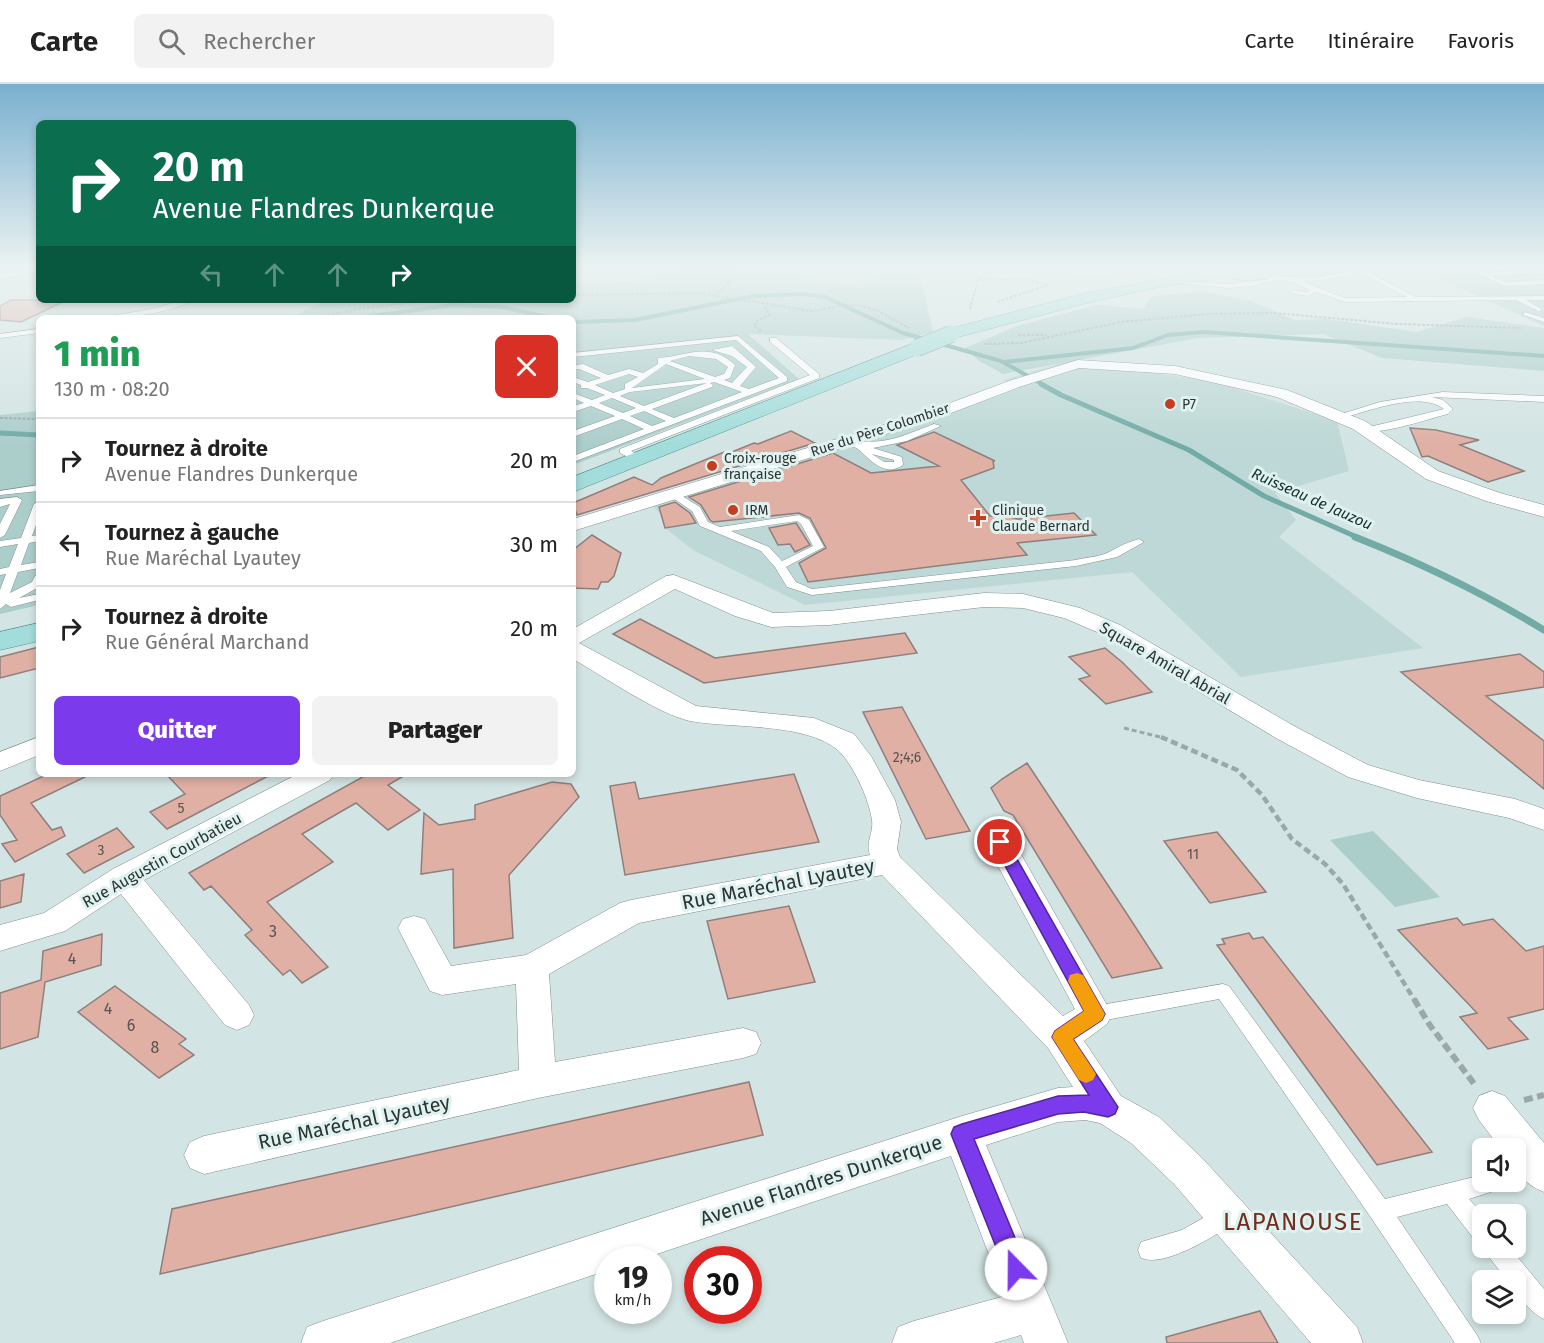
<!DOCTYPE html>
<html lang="fr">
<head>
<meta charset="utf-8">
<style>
	:root { --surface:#fff; --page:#f2f2f2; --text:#222; --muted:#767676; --line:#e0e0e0; --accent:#7c3aed }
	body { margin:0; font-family:"Fira Sans",sans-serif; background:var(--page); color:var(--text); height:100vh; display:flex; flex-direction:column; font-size:22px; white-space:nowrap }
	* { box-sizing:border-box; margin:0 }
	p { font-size:20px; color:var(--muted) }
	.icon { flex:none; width:33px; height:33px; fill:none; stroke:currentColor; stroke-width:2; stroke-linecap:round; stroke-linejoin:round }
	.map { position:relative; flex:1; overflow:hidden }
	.panel { position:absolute; left:36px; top:231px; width:540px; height:462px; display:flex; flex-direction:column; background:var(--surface); border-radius:9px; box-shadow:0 3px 9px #0003 }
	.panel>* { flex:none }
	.hud { position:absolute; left:36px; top:36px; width:540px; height:183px; border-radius:9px; box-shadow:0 3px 9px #0003; background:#0b6e4f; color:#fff; overflow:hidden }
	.controls { position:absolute; left:1472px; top:1054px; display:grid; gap:12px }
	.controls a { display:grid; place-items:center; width:54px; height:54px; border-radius:9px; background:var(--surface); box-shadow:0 3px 9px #0003; font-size:30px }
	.speed { position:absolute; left:594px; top:1162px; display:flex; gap:12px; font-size:30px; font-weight:700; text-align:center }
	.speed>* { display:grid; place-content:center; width:78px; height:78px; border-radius:50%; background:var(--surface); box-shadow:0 3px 9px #0003; line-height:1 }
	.speed small { font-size:15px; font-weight:400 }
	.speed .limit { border:9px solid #d22; background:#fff; color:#111 }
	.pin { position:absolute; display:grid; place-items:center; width:51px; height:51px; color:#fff; margin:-26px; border:3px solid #fff; border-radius:50%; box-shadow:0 2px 6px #0007 }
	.me { position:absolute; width:66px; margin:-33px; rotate:338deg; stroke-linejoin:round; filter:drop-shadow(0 0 4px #0008) }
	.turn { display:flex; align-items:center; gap:21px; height:126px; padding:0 18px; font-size:27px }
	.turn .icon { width:78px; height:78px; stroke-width:2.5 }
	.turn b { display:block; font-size:42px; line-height:51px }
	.lanes { display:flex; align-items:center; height:57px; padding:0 18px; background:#0003; justify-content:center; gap:30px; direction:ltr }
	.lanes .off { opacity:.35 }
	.round { display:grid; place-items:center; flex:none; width:63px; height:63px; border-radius:9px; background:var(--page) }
	.summary { display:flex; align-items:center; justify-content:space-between; height:102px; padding:0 18px }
	h1 { font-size:36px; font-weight:800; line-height:45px; color:#1e9e55 }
	.cta { display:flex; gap:12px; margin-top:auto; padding:12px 18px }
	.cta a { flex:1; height:69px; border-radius:9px; background:var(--accent); color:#fff; font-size:24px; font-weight:800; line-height:69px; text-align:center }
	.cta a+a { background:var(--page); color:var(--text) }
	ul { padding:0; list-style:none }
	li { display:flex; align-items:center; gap:18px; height:84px; padding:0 18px; border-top:2px solid var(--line) }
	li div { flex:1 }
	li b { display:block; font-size:22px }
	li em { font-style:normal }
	header { display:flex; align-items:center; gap:36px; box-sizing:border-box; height:84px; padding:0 30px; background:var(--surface); border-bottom:2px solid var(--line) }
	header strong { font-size:28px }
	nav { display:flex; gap:33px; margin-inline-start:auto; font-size:21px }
	.search { width:420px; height:54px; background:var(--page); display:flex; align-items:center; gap:15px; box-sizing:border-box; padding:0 21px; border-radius:9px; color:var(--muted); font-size:22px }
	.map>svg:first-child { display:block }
	.built { fill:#bdd8d6 }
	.green { fill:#accecb }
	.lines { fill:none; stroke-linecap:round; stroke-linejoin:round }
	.stream-far2 { stroke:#72aaa6; stroke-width:4 }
	.stream-far1 { stroke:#72aaa6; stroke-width:5 }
	.stream { stroke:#72aaa6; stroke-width:7 }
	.building { fill:#e0b0a5; stroke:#8f7f7c; stroke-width:1.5 }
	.lane-casing { stroke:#7f908f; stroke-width:1 }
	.street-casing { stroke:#7f908f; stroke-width:1 }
	.primary-casing { stroke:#529491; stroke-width:1 }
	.path-far3 { stroke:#9aa8a7; stroke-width:2; stroke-dasharray:3 1.5; stroke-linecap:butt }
	.path-far2 { stroke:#9aa8a7; stroke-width:3; stroke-dasharray:5 3; stroke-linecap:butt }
	.path-far1 { stroke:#9aa8a7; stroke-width:4.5; stroke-dasharray:7 4; stroke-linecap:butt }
	.path { stroke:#9aa8a7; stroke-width:6; stroke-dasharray:9 4.5; stroke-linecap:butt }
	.lane { fill:#fff; fill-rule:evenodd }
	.street { fill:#fff; fill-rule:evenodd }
	.primary { fill:#a3dddb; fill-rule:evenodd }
	.primary-bridge-casing { stroke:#529491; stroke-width:18; stroke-linecap:butt }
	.primary-bridge { stroke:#a3dddb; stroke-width:17 }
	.route { fill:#7c3aed; stroke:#51269a; stroke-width:1.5 }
	.slow { fill:#f59e0b }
	.poi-dot { fill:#c73d20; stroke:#dff2f0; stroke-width:2 }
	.labels { text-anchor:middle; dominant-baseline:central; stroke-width:6; stroke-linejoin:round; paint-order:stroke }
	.far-poi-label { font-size:14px; fill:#2d3433; stroke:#dff2f0; text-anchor:start }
	.far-street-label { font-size:14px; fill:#2d3433; stroke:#dff2f0 }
	.number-label { font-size:14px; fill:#5a5350 }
	.far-water-label { font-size:15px; font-style:italic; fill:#12302f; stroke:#dff2f0 }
	.street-label { font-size:16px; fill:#2d3433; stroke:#dff2f0 }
	.near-number-label { font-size:16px; fill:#5a5350 }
	.near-street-label { font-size:20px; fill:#2d3433; stroke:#dff2f0 }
	.near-quarter-label { font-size:24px; letter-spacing:1.5px; fill:#712d1f; stroke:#dff2f0 }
</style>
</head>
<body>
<header>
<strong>Carte</strong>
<div class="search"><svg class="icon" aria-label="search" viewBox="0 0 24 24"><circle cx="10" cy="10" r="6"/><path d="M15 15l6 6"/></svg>Rechercher</div>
<nav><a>Carte</a><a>Itinéraire</a><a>Favoris</a></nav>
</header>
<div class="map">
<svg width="1544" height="1259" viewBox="0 0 1544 1259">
	<rect width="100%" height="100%" fill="#d2e4e3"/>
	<!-- built -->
	<path class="built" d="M1022,184H1165L1094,201Z
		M1071,276L1215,298L1337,337L1349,387L1275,409L1296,436L1279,453L1423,564L1241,593L1132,488L805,521L693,466L665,444L662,432L653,422L1018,302L1003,296Z"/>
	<!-- green -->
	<path class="green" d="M682,184H731L855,200L885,190L921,193L933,248L902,256L748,250L799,295L573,381V234H291L324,216H573V197L634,198Z
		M1544,184V242L1428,190Z
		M1200,207L1251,217L1295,236L1328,235L1416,248L1467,233L1544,244V287L1382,274L1323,250L1198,254L1003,290L979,277L965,264L1017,242L1096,221L1143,225L1151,213Z
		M39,327V521L0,530V331Z
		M1373,747L1440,813L1395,823L1330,756Z"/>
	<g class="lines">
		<!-- stream-far2 -->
		<path class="stream-far2" d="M358,234L453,221L501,223L553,234
			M573,238L635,236L753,212L802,210L825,213L903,249L1001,277L1044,301
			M1004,278L1133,264L1168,251L1204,248L1544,272"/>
		<!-- stream-far1 -->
		<path class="stream-far1" d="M1041,300L1061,311L1189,366L1264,412L1359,454
			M0,349L39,351"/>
		<!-- stream -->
		<path class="stream" d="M1355,453C1421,479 1483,509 1544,546"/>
	</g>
	<!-- building -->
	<path class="building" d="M11,216H67L21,238L0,236V222Z
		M1410,344L1436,346L1479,356L1460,361L1524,387L1488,398L1428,372L1422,373Z
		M791,347L815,359L577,431L573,419L634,393L652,401L661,394L724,368L727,370L754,359L758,360Z
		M934,348L995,377H993L994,384L961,396L990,432L1003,431L1018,435L1074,429L1096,451L1017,459L1027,471L808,498L799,479L826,464L810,434L799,429L713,438L710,436L701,421L689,413L833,369L871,389L939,382L897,361Z
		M675,418L690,429L696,439L665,444L659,423Z
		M796,439L810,461L795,468L790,460L778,461L769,444Z
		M592,451L621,469L614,492L608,498H601L598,505L573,504V466Z
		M640,535L715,574L905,549L917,569L704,599L613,550Z
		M39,563V584L0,594V573Z
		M1105,564L1122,578L1152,608L1106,620L1079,595L1090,592L1069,573Z
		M1520,570L1544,588V603L1486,612L1544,657V705L1401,588Z
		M902,623L956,722L970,747L926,755L863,628Z
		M1027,679L1127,830L1162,884L1112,894L1013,731L1004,727L991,704L1002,695Z
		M48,690H91L31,719L52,746L61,743L65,752L15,778L2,760L17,756L0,731V712Z
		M166,690H272L167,745L150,728L185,710Z
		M368,690H407L388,701L420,726L388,746L356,719L302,750L333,778L267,818L328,883L302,899L290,886L283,891L245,851L252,846L211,802L204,806L189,789Z
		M794,690L819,758L625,791L610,702L635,698L639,715Z
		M552,698L571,700L579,713L509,791L513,854L454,864L453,785L421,790L424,729L439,741L475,735V721Z
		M117,744L134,763L84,789L67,770Z
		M1217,748L1266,808L1210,819L1164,757Z
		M24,790L21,818L0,824V797Z
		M789,822L815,898L728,915L707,837Z
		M1457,834L1463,841L1493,835L1526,867L1544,862V925L1508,934L1528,955L1488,965L1460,933L1477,929L1398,846Z
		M1249,849L1253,855L1263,853L1432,1068L1377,1081L1217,861L1225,860L1222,855Z
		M102,850L101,881L45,898L38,953L0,965V909L41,896L43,867Z
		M115,902L186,955L179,960L194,971L159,994L78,928Z
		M749,998L763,1051L160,1190L172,1125Z
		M1260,1227L1278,1259H1167L1166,1253Z"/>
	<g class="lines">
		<defs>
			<path id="lane" d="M1353,184H1403L1400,186H1364L1416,213L1544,212V216H1526L1543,226L1538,227L1516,216L1345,218L1316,208L1308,212L1290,209L1292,206L1307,208L1310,206L1294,199L1279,196L1252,202L1228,204L1176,199L1179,197L1228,200L1271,195L1261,193L1263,190C1296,195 1322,195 1354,186ZM1359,188L1407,213L1345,214L1304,198L1343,193Z
				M1466,184H1474L1485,189L1544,185V189L1492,192L1505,198L1544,196V200L1504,202Z
				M183,216H193C169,230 127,234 98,234L152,225Z
				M1525,228L1544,234V238L1523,231Z
				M39,245V249L0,254V250Z
				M738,252L787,293V297L573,378V372L644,345L622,335L573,353V347L615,332L591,322L573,328V322L584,319L573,314V309L592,316L605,311L587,304H581V301L573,298V293L588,298L601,294L579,285L573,286V282L583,280L608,291L629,285L643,289L658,280V274C685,273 709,256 735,281L730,294L724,296L732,299L747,283L732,272L712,266L732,262L756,283L740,302L749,305L779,294L736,256L573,273V269ZM689,272L716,275L728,283L724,290L715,293L670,277ZM666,280L705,295L632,304ZM629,290L638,293L625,300V305L613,309L595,301ZM714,298L742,308L674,334L652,325L712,303L713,301L710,299ZM707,299L644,322L620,312L630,308ZM612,314L636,324L623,329L599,319ZM644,327L666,337L652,342L630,332Z
				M770,254H776L819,290V294L631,367L642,373V377H636L620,369V365L810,291L770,258Z
				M1443,308L1544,312V318L1432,313L1443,316L1453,325L1448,330C1431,334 1374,354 1361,345L1444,325C1420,306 1366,328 1339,335L1335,332L1380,318Z
				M934,340L941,342L907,357L873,364L902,373L903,381C884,394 870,375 858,365C854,362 846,361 841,357L846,354C880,364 902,352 934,340ZM872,370L894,376V378H884Z
				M39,401V407L0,411V407Z
				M674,407L700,423L708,438L720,443L799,431L809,436L824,463L786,483L796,498L812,505L1076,476C1087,473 1101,473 1111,467C1120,462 1128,458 1139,455L1144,458L1117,473L1076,482L812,511L787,503L775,483L761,467L700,442L692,427L670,412V408ZM797,437L801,440L813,462L782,477L769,463L731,447Z
				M17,413L22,416L5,451L0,454V440L10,420L0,423V415Z
				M39,417V433L32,452L39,451V457L29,459L21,481L39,478V484L18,488L10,509L32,498L35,492L39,491V503L19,514L39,510V516L11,523L6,520L0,525V506L6,490L0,491V485L9,483L18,460L0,463V457L21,454L34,420Z
				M1223,900L1229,902L1385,1115L1482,1091V1098H1504L1500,1105L1469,1115L1483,1131L1482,1158L1474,1155L1447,1120L1397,1133L1477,1251L1481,1259H1455L1372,1135L1219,915L1095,938L1088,935L1086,930L1088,925L1095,922Z
				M1226,1121L1234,1124L1237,1132L1234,1140C1213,1152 1165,1184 1141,1174L1138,1166L1141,1158L1182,1146Z
				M1485,1164H1510L1544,1205V1235C1531,1229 1515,1211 1515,1197H1508L1488,1172Z"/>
			<path id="street" d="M18,184H37L35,186L0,196V188Z
				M1078,276L1175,282L1287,306L1365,337L1438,387L1500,409L1544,421V433L1486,417L1426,395L1353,345L1277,313L1175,290L1079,284L1019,303L938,334L573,447V435L926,328L1009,297Z
				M674,491L773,529L829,527L984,509L1023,510L1080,524L1120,541L1294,642L1368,681L1419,696L1515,715L1544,725V746L1509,734L1417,714L1348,693L1276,654L1104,551L1064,534L1023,524L984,523L829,541L771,543L735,532L675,505L579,559L696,622L814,634L854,650L871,672L895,716L901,738L897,765L900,773L1063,932L1075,925L985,758L990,751L1000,748L1010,751L1112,930L1107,940L1084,957L1121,1012L1159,1033L1202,1074L1357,1243L1363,1259H1311L1174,1100L1131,1059L1100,1039L1085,1036L1058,1038L986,1061L1068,1259H1024L1021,1251L994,1259H892L898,1243L914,1237L1005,1212L951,1072L639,1176H608V1186L390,1259H301L307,1243L323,1237L962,1032L1058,1004L1073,1003L1048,964L882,791L639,839L549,890L555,978L743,944L756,948L761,959L756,970L743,974L538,1014L204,1090L190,1084L184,1071L190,1058L204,1052L519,986L516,900L442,911L430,907L398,844L403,835L414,832L425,835L451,882L526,871L620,819L631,816L870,771C865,759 874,748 872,736C869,716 857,690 845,674C819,637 732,645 690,637C658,630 603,592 573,575V545L666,492Z
				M39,653V671L0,687V668Z
				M298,690H334L330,696L144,796L249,921L254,931L249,941L237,946L225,941L121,810L65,847L0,867V841L44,829L113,785Z
				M1492,1007L1505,1012L1544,1059V1108C1522,1099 1515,1088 1515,1065H1501L1479,1036L1473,1024L1479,1012Z"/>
			<path id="primary" d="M1199,184H1220L1249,188L1268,184H1348L1340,189L1276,192L1249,197L1224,194L1154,204L1087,219L951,255L945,254L942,250L945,246L1086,209L1202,188Z
				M917,258L923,260L926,264L923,268L573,408V393Z
				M39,539V557L0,566V548Z"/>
		</defs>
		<!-- lane casing -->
		<use href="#lane" class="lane-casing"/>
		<!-- street casing -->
		<use href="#street" class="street-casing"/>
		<!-- primary casing -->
		<use href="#primary" class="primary-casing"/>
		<!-- path-far3 -->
		<path class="path-far3" d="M714,184L730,198L716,210
			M573,211L698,209L811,227L848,221L861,222L876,226L909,244
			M997,218L1048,201L1025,195L978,196L982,191L1003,184
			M970,225L978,196
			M314,234L359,225L430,216
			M761,247L754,242L758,236L770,231L763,221
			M1018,251H1047
			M984,260L1021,259L1121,238L1207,230L1274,229L1397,240L1522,244
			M0,334L39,335"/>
		<!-- path-far2 -->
		<path class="path-far2" d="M1124,644L1164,654"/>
		<!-- path-far1 -->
		<path class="path-far1" d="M1161,653L1237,686L1262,711L1292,755L1325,780L1343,800L1415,917"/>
		<!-- path -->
		<path class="path" d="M1414,915L1429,940L1475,1001
			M1524,1016L1544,1011"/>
		<!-- lane -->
		<use href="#lane" class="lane"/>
		<!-- street -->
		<use href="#street" class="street"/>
		<!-- primary -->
		<use href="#primary" class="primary"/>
		<defs>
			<path id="primary-bridge" d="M917,264L951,250"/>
		</defs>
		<!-- primary-bridge casing -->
		<use href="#primary-bridge" class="primary-bridge-casing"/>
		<!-- primary-bridge -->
		<use href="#primary-bridge" class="primary-bridge"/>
	</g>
	<!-- sky -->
	<linearGradient id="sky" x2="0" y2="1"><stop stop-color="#79b0ce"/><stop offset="0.51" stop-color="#ebf3f2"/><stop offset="1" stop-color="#ebf3f2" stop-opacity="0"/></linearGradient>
	<rect width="1544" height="360" fill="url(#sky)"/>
	<!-- route -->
	<path class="route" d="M1000,752L1005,754L1105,930L1102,936L1073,955L1118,1023L1115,1030L1108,1033L1084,1028L1058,1030L974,1055L1028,1185L1024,1193L1016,1196L1008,1193L951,1050L954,1043L962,1040L1058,1012L1089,1011L1052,953L1055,947L1084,927L992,758L994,754Z"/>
	<!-- slow -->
	<path class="slow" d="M1077,889L1083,891L1105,930L1102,936L1073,955L1096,990L1093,996L1086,999L1079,996L1052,953L1055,947L1084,927L1068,897L1070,891Z"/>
	<!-- markers -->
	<g class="poi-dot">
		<circle cx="1170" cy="320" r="6"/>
		<circle cx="712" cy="382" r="6"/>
		<circle cx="733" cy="426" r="6"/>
		<path d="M975 425h6v6h6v6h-6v6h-6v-6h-6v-6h6z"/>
	</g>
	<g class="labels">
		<!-- far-poi labels -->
		<g class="far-poi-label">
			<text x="1182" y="320">P7</text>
			<text x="724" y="374">Croix-rouge<tspan x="724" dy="16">française</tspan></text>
			<text x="745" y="426">IRM</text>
			<text x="992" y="426">Clinique<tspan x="992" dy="16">Claude Bernard</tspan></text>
		</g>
		<!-- far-street labels -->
		<g class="far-street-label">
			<text transform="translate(880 346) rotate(-18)">Rue du Père Colombier</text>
		</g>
		<!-- number labels -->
		<g class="number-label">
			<text x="907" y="673">2;4;6</text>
			<text x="181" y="724">5</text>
			<text x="101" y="766">3</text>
			<text x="1193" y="770">11</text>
		</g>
		<!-- far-water labels -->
		<g class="far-water-label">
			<text transform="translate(1312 415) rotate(24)">Ruisseau de Jauzou</text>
		</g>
		<!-- street labels -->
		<g class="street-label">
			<text transform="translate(1165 579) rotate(30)">Square Amiral Abrial</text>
			<text transform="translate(162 776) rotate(-29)">Rue Augustin Courbatieu</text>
		</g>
		<!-- near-number labels -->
		<g class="near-number-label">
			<text x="273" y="847">3</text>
			<text x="72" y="874">4</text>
			<text x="108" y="924">4</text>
			<text x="131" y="941">6</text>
			<text x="155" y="963">8</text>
		</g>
		<!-- near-street labels -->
		<g class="near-street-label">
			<text transform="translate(778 800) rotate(-11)">Rue Maréchal Lyautey</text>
			<text transform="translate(354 1038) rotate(-12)">Rue Maréchal Lyautey</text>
			<text transform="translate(821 1096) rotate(-18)">Avenue Flandres Dunkerque</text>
		</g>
		<!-- near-quarter labels -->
		<g class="near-quarter-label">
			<text x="1293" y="1138">LAPANOUSE</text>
		</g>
	</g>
</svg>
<div class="controls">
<a><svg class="icon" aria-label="sound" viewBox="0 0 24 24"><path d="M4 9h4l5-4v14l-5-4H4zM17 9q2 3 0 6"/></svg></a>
<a><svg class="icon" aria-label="search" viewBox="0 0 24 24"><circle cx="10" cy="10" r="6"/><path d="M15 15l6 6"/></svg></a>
<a><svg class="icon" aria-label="layers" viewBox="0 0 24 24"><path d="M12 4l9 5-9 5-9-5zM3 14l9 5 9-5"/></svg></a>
</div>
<div class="speed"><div>19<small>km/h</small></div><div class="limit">30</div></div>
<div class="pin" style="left:1000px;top:758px;background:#d93025"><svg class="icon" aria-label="arrive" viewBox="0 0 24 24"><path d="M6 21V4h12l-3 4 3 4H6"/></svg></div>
<svg class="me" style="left:1016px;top:1185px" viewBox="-20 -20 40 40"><circle r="19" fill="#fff"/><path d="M0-13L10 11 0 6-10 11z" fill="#7c3aed"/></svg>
<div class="hud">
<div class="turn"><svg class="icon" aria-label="right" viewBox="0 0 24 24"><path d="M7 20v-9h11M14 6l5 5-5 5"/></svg><div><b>20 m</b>Avenue Flandres Dunkerque</div></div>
<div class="lanes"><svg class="icon off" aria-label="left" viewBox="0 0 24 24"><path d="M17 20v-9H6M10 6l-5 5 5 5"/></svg><svg class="icon off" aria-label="ahead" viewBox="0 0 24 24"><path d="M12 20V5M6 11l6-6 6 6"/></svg><svg class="icon off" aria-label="ahead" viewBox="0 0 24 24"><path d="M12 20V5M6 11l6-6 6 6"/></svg><svg class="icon" aria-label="right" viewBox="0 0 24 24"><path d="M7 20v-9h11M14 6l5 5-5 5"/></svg></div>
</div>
<section class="panel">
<div class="summary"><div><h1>1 min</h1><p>130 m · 08:20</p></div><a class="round" style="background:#d93025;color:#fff"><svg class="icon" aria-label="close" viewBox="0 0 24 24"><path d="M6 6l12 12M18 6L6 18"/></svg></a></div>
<ul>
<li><svg class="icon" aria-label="right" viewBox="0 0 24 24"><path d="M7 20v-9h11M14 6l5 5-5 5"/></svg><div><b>Tournez à droite</b><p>Avenue Flandres Dunkerque</p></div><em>20 m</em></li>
<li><svg class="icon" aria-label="left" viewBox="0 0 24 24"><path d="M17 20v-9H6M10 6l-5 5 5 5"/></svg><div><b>Tournez à gauche</b><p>Rue Maréchal Lyautey</p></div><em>30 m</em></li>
<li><svg class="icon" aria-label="right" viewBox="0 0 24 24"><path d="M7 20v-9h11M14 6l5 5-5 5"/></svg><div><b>Tournez à droite</b><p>Rue Général Marchand</p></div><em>20 m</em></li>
</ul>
<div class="cta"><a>Quitter</a><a>Partager</a></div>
</section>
</div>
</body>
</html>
